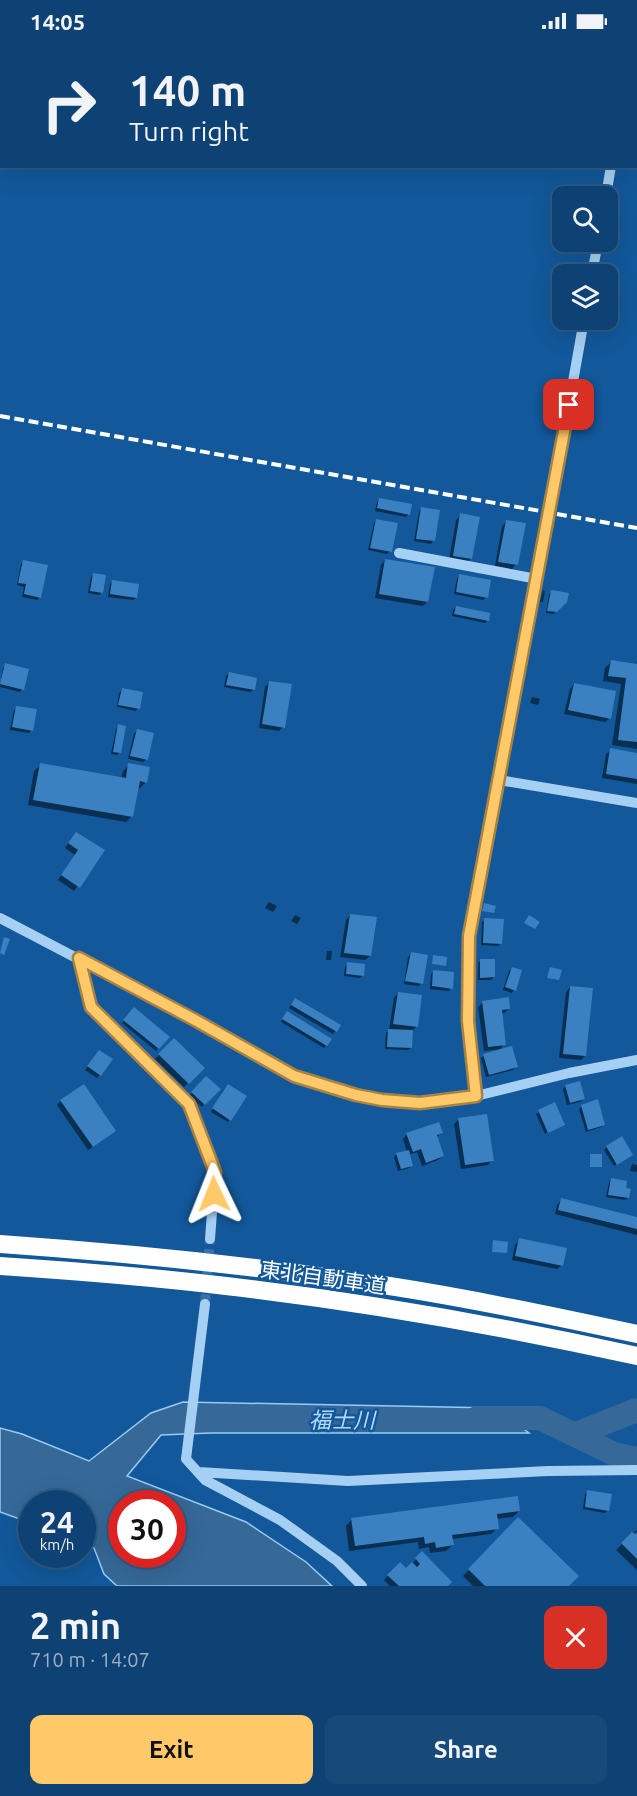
<!DOCTYPE html>
<html lang="en">
<head>
<meta charset="utf-8">
<style>
	:root { --surface:#0e4274; --page:#174979; --text:#f1f3f6; --muted:#9bb0c5; --line:#2e5b86; --accent:#ffc868 }
	body { margin:0; font-family:Ubuntu,"Noto Sans JP",sans-serif; background:var(--page); color:var(--text); height:100vh; display:flex; flex-direction:column; font-size:22px; white-space:nowrap }
	* { box-sizing:border-box; margin:0 }
	p { font-size:20px; color:var(--muted) }
	.icon { flex:none; width:33px; height:33px; fill:none; stroke:currentColor; stroke-width:2; stroke-linecap:round; stroke-linejoin:round }
	.map { position:relative; height:1544px; overflow:hidden }
	.panel { display:flex; flex-direction:column; background:var(--surface); flex:1 }
	.panel>* { flex:none }
	.banner { position:absolute; left:0px; top:0px; width:638px; height:126px; box-shadow:0 6px 24px #0002,0 0 0 2px var(--line); background:#0e4274; color:var(--text); overflow:hidden }
	.tools { position:absolute; left:552px; top:144px; display:grid; gap:12px }
	.tools a { display:grid; place-items:center; width:66px; height:66px; border-radius:12px; background:var(--surface); box-shadow:0 6px 24px #0002,0 0 0 2px var(--line); font-size:30px }
	.speed { position:absolute; left:18px; top:1448px; display:flex; gap:12px; font-size:30px; font-weight:700; text-align:center }
	.speed>* { display:grid; place-content:center; width:78px; height:78px; border-radius:50%; background:var(--surface); box-shadow:0 6px 24px #0002,0 0 0 2px var(--line); line-height:1 }
	.speed small { font-size:15px; font-weight:400 }
	.speed .limit { border:9px solid #d22; background:#fff; color:#111 }
	.pin { position:absolute; display:grid; place-items:center; width:51px; height:51px; color:#fff; margin:-26px; border-radius:12px; box-shadow:0 3px 9px #0006 }
	.me { position:absolute; width:66px; margin:-33px; rotate:358deg; stroke-linejoin:round; filter:drop-shadow(0 0 4px #0008) }
	.turn { display:flex; align-items:center; gap:21px; height:126px; padding:0 30px; font-size:27px }
	.turn .icon { width:78px; height:78px; stroke-width:2.5 }
	.turn b { display:block; font-size:42px; line-height:51px }
	.round { display:grid; place-items:center; flex:none; width:63px; height:63px; border-radius:12px; background:var(--page) }
	.summary { display:flex; align-items:center; justify-content:space-between; height:102px; padding:0 30px }
	h1 { font-size:36px; font-weight:700; line-height:45px }
	.primary-button { display:flex; gap:12px; margin-top:auto; padding:12px 30px }
	.primary-button a { flex:1; height:69px; border-radius:12px; background:var(--accent); color:#111; font-size:24px; font-weight:700; line-height:69px; text-align:center }
	.primary-button a+a { background:var(--page); color:var(--text) }
	.status { display:flex; justify-content:space-between; align-items:center; height:42px; padding:0 30px; background:var(--surface); direction:ltr }
	.status svg { height:16px; fill:currentColor }
	.map>svg:first-child { display:block }
	.water { fill:#366998; stroke:#97cbf7; stroke-width:1.5; fill-rule:evenodd }
	.shadow { fill:#0007 }
	.lines { fill:none; stroke-linecap:round; stroke-linejoin:round }
	.river { stroke:#366998; stroke-width:24 }
	.building { fill:#3b81c1 }
	.minor-tunnel { stroke:#3671a9; stroke-width:10; stroke-dasharray:10 5; stroke-linecap:butt }
	.minor { stroke:#a6cff4; stroke-width:10 }
	.highway { stroke:#fff; stroke-width:18 }
	.rail { stroke:#fff; stroke-width:4; stroke-dasharray:10 4.5; stroke-linecap:butt }
	.route-casing { stroke:#a68244; stroke-width:15 }
	.route { stroke:#ffc868; stroke-width:10 }
	.labels { text-anchor:middle; dominant-baseline:central; stroke-width:5; stroke-linejoin:round; paint-order:stroke }
	.street-label { font-size:21px; fill:#fff; stroke:#12589a }
	.water-label { font-size:22px; font-style:italic; fill:#b2d9fa; stroke:#12589a }
</style>
</head>
<body>
<div class="status"><b>14:05</b><svg viewBox="0 0 49 12"><path d="M0 12V9h3v3zM5 12V6h3v6zM10 12V3h3v9zM15 12V0h3v12zM26 1h20v11H26zM47 4h2v5h-2z"/></svg></div>
<div class="map">
<svg width="637" height="1544" viewBox="0 0 637 1544">
	<rect width="100%" height="100%" fill="#12589a"/>
	<!-- water -->
	<path class="water" d="M183,1360L496,1366L529,1391H211L161,1393L127,1434L246,1480L306,1520L332,1544H117L104,1532L94,1506L83,1502L82,1461H32L31,1481L0,1470V1386L22,1392L89,1419L151,1371ZM122,1461H172V1512H122Z"/>
	<!-- shadow -->
	<path class="shadow" d="M380,457L409,472L406,475L375,469L377,460Z
		M422,467L433,499L431,502L414,499L419,469Z
		M461,473L471,516L467,521L449,518L456,478Z
		M377,478L390,509L387,512L368,508L374,481Z
		M507,479L516,522L512,527L495,524L502,484Z
		M385,518L427,560L423,564L375,556L381,523Z
		M24,520L40,555L37,558L22,555L24,545L17,543L21,522Z
		M94,532L102,550L99,553L88,551L91,535Z
		M460,533L486,555L483,558L454,552L457,536Z
		M112,540L136,556L133,558L108,555L110,542Z
		M543,548L545,549L543,560H540Z
		M552,550L566,560L553,572L546,571L549,552Z
		M456,565L487,579L485,581L452,574L453,568Z
		M611,620L637,623V707L612,703L621,642L603,639L605,626Z
		M6,623L22,647L20,650L0,645L3,626Z
		M229,632L253,648L250,650L224,645L226,634Z
		M270,640L283,685L279,689L259,686L265,645Z
		M574,642L610,676L605,680L564,672L570,647Z
		M122,648L138,666L136,669L117,665L119,651Z
		M532,655L540,657L538,663L530,661Z
		M16,666L32,688L29,691L10,688L14,668Z
		M119,684L120,710L117,713L111,712L116,687Z
		M137,689L146,718L143,720L128,717L134,692Z
		M611,708L637,712V742L602,736L606,712Z
		M41,723L121,737L123,729L129,723L146,740L140,746H137L132,774L126,780L28,763L34,729Z
		M72,796L103,809L74,849L58,838L75,813L65,806Z
		M269,860L277,864L273,870L265,866Z
		M295,873L301,876L297,882L291,879Z
		M350,873L370,914L365,918L340,915L346,878Z
		M485,878L501,901L498,904L481,903L482,880Z
		M327,909H332L331,918H326Z
		M411,912L421,942L418,944L404,942L408,915Z
		M481,918L494,935L491,938H478V921Z
		M348,922L363,933L360,936L344,934L345,925Z
		M512,927L514,948L512,951L503,948L509,929Z
		M434,930L451,946L449,949L430,947L431,932Z
		M570,945L585,1014L581,1018L559,1016L566,950Z
		M398,951L417,984L412,989L411,1006L408,1008L385,1007L386,991L389,988L394,956Z
		M293,960L339,983L333,992L289,966Z
		M483,960L509,967L504,971L500,972L504,1002L500,1007L484,1009L478,965Z
		M131,970L158,1006L156,1009L122,981Z
		M284,974L326,1003L324,1006L281,980Z
		M174,998L203,1026L184,1045L155,1017Z
		M97,1012L111,1018L97,1036L85,1028Z
		M484,1014L516,1025L513,1028L486,1035L481,1016Z
		M206,1036L219,1047L202,1065L189,1054Z
		M566,1044L583,1057L580,1060L567,1063L563,1047Z
		M225,1046L230,1078L228,1080L211,1070Z
		M61,1059L110,1093L88,1108L57,1063Z
		M554,1062L563,1083L545,1092L536,1072Z
		M582,1064L604,1082L601,1085L586,1090L579,1067Z
		M459,1077L492,1118L488,1123L461,1127L454,1082Z
		M441,1091L436,1096L443,1114L438,1118L422,1124L417,1110L408,1113L411,1124L409,1126L398,1129L394,1115L397,1112L407,1110L403,1097L407,1092Z
		M607,1105L629,1115L614,1124L604,1108Z
		M632,1122L637,1123V1130L630,1129Z
		M612,1137L624,1147L628,1156L625,1158L606,1155L609,1140Z
		M561,1158L637,1176V1193L555,1172L557,1163Z
		M520,1198L562,1223L557,1227L512,1218L515,1203Z
		M588,1450L608,1468L605,1471L583,1467L585,1452Z
		M519,1469L513,1475L496,1477L497,1486L491,1492L452,1497V1503L446,1509L430,1511L429,1505L419,1507L418,1500L349,1509L346,1484L352,1477Z
		M518,1477L567,1544H473L463,1534Z
		M637,1488V1528L616,1508Z
		M422,1511L446,1544H390L384,1538L395,1526L406,1528Z"/>
	<g class="lines">
		<!-- river -->
		<path class="river" d="M477,1376H540L614,1412L637,1417
			M576,1392L637,1368"/>
	</g>
	<!-- building -->
	<path class="building" d="M379,456L412,462L410,473L377,466Z
		M421,465L440,468L435,499L416,497Z
		M460,471L480,475L472,517L453,514Z
		M376,477L398,481L392,510L370,506Z
		M506,478L526,481L518,523L498,520Z
		M385,517L435,525L428,560L379,552Z
		M23,518L48,523L41,556L24,552L26,542L18,541Z
		M93,531L106,533L103,551L90,549Z
		M459,532L491,538L488,556L456,550Z
		M112,538L139,542L137,556L110,552Z
		M551,548L569,551L567,560L557,570L547,569Z
		M456,564L490,571L489,579L454,572Z
		M611,618L637,622V700L618,698L626,636L608,634Z
		M5,621L29,627L24,648L0,642Z
		M229,630L257,636L255,648L226,643Z
		M269,639L292,642L285,686L262,682Z
		M574,641L616,649L611,677L568,668Z
		M122,646L143,650L140,667L118,663Z
		M16,664L37,667L33,689L12,685Z
		M118,682L126,684L121,711L113,710Z
		M137,687L154,691L148,718L130,714Z
		M610,706L637,711V737L606,732Z
		M40,721L126,736L128,721L150,725L147,741L140,739L133,775L33,758Z
		M76,790L105,808L80,846L61,833L78,808L68,801Z
		M484,861L496,864L494,871L482,869Z
		M350,872L377,875L371,914L344,911Z
		M529,873L540,880L535,887L524,881Z
		M484,876L504,877L502,902L483,901Z
		M4,895L10,897L4,913L0,911Z
		M411,910L428,913L423,942L405,939Z
		M433,913L447,915L446,924L432,922Z
		M480,917H495V935L480,936Z
		M347,920L365,922L364,934L346,932Z
		M512,925L522,928L516,949L505,945Z
		M550,925L562,928L559,938L547,936Z
		M433,928L454,930L453,947L432,944Z
		M570,944L593,946L586,1014L563,1012Z
		M398,950L422,953L418,985L393,982Z
		M509,955L510,967L502,968L506,1003L488,1005L482,959Z
		M295,956L341,983L337,990L291,963Z
		M134,965L170,995L159,1007L123,978Z
		M287,969L332,997L327,1004L282,977Z
		M388,987L413,988L412,1006L387,1005Z
		M174,996L205,1026L189,1042L158,1012Z
		M512,1004L518,1025L489,1033L483,1012Z
		M99,1008L113,1017L101,1034L87,1024Z
		M206,1034L221,1047L205,1063L191,1050Z
		M580,1039L585,1057L570,1061L565,1043Z
		M84,1042L116,1089L93,1105L60,1058Z
		M228,1042L247,1054L231,1079L212,1066Z
		M598,1057L605,1083L588,1088L581,1063Z
		M555,1060L565,1083L548,1091L538,1068Z
		M487,1072L494,1119L465,1123L458,1076Z
		M439,1080L443,1091L437,1093L444,1114L426,1121L421,1107L413,1110L406,1091Z
		M622,1094L633,1113L617,1123L606,1104Z
		M409,1108L413,1124L401,1127L396,1111Z
		M590,1112H602V1125H590Z
		M611,1136L627,1139L626,1146L631,1147L629,1156L608,1153Z
		M561,1156L637,1175V1187L558,1168Z
		M519,1196L567,1206L563,1224L515,1214Z
		M493,1198L508,1200L507,1211L492,1210Z
		M587,1448L612,1452L609,1469L585,1465Z
		M518,1454L520,1469L497,1472L499,1487L452,1493L454,1503L436,1506L435,1500L425,1502L424,1495L355,1504L351,1476Z
		M518,1475L579,1534L569,1544H485L468,1527Z
		M632,1490L635,1492L637,1490V1517L621,1501Z
		M422,1509L452,1540L448,1544H399L387,1533L400,1520L406,1526L412,1520L417,1525L420,1522L415,1516Z"/>
	<g class="lines">
		<!-- minor-tunnel -->
		<path class="minor-tunnel" d="M205,1262L210,1197"/>
		<!-- minor -->
		<path class="minor" d="M633,2L634,0
			M606,154L611,124
			M592,232L598,200
			M399,511L537,537
			M499,738L637,761
			M0,876L195,978L294,1034L356,1053L382,1058L420,1061L476,1054L569,1031L637,1018
			M79,916L91,965L189,1062L215,1130L210,1197
			M476,1054L468,979L469,894L546,491L584,278
			M205,1262L186,1417L205,1438L280,1478L337,1519L362,1544
			M199,1430L348,1439L548,1429L637,1428"/>
		<!-- highway -->
		<path class="highway" d="M0,1202C128,1211 256,1224 383,1243C468,1256 553,1274 637,1292
			M0,1224C75,1229 151,1235 226,1244C364,1260 501,1284 637,1314"/>
		<!-- rail -->
		<path class="rail" d="M0,374L637,486"/>
	</g>
	<g class="lines">
		<defs>
			<path id="route" d="M214,1152L215,1130L189,1062L91,965L79,916L195,978L294,1034L356,1053L382,1058L420,1061L476,1054L468,979L469,894L569,363"/>
		</defs>
		<!-- route casing -->
		<use href="#route" class="route-casing"/>
		<!-- route -->
		<use href="#route" class="route"/>
	</g>
	<g class="labels">
		<!-- street labels -->
		<g class="street-label">
			<text transform="translate(323 1235) rotate(8)">東北自動車道</text>
		</g>
		<!-- water labels -->
		<g class="water-label">
			<text x="342" y="1377">福士川</text>
		</g>
	</g>
</svg>
<div class="tools">
<a><svg class="icon" aria-label="search" viewBox="0 0 24 24"><circle cx="10" cy="10" r="6"/><path d="M15 15l6 6"/></svg></a>
<a><svg class="icon" aria-label="layers" viewBox="0 0 24 24"><path d="M12 4l9 5-9 5-9-5zM3 14l9 5 9-5"/></svg></a>
</div>
<div class="speed"><div>24<small>km/h</small></div><div class="limit">30</div></div>
<div class="pin" style="left:569px;top:363px;background:#d93025"><svg class="icon" aria-label="arrive" viewBox="0 0 24 24"><path d="M6 21V4h12l-3 4 3 4H6"/></svg></div>
<svg class="me" style="left:214px;top:1152px" viewBox="-20 -20 40 40"><path d="M0-17L14 15 0 8-14 15z" fill="#ffc868" stroke="#fff" stroke-width="4"/></svg>
<div class="banner">
<div class="turn"><svg class="icon" aria-label="right" viewBox="0 0 24 24"><path d="M7 20v-9h11M14 6l5 5-5 5"/></svg><div><b>140 m</b>Turn right</div></div>
</div>
</div>
<section class="panel">
<div class="summary"><div><h1>2 min</h1><p>710 m · 14:07</p></div><a class="round" style="background:#d93025;color:#fff"><svg class="icon" aria-label="close" viewBox="0 0 24 24"><path d="M6 6l12 12M18 6L6 18"/></svg></a></div>
<div class="primary-button"><a>Exit</a><a>Share</a></div>
</section>
</body>
</html>
